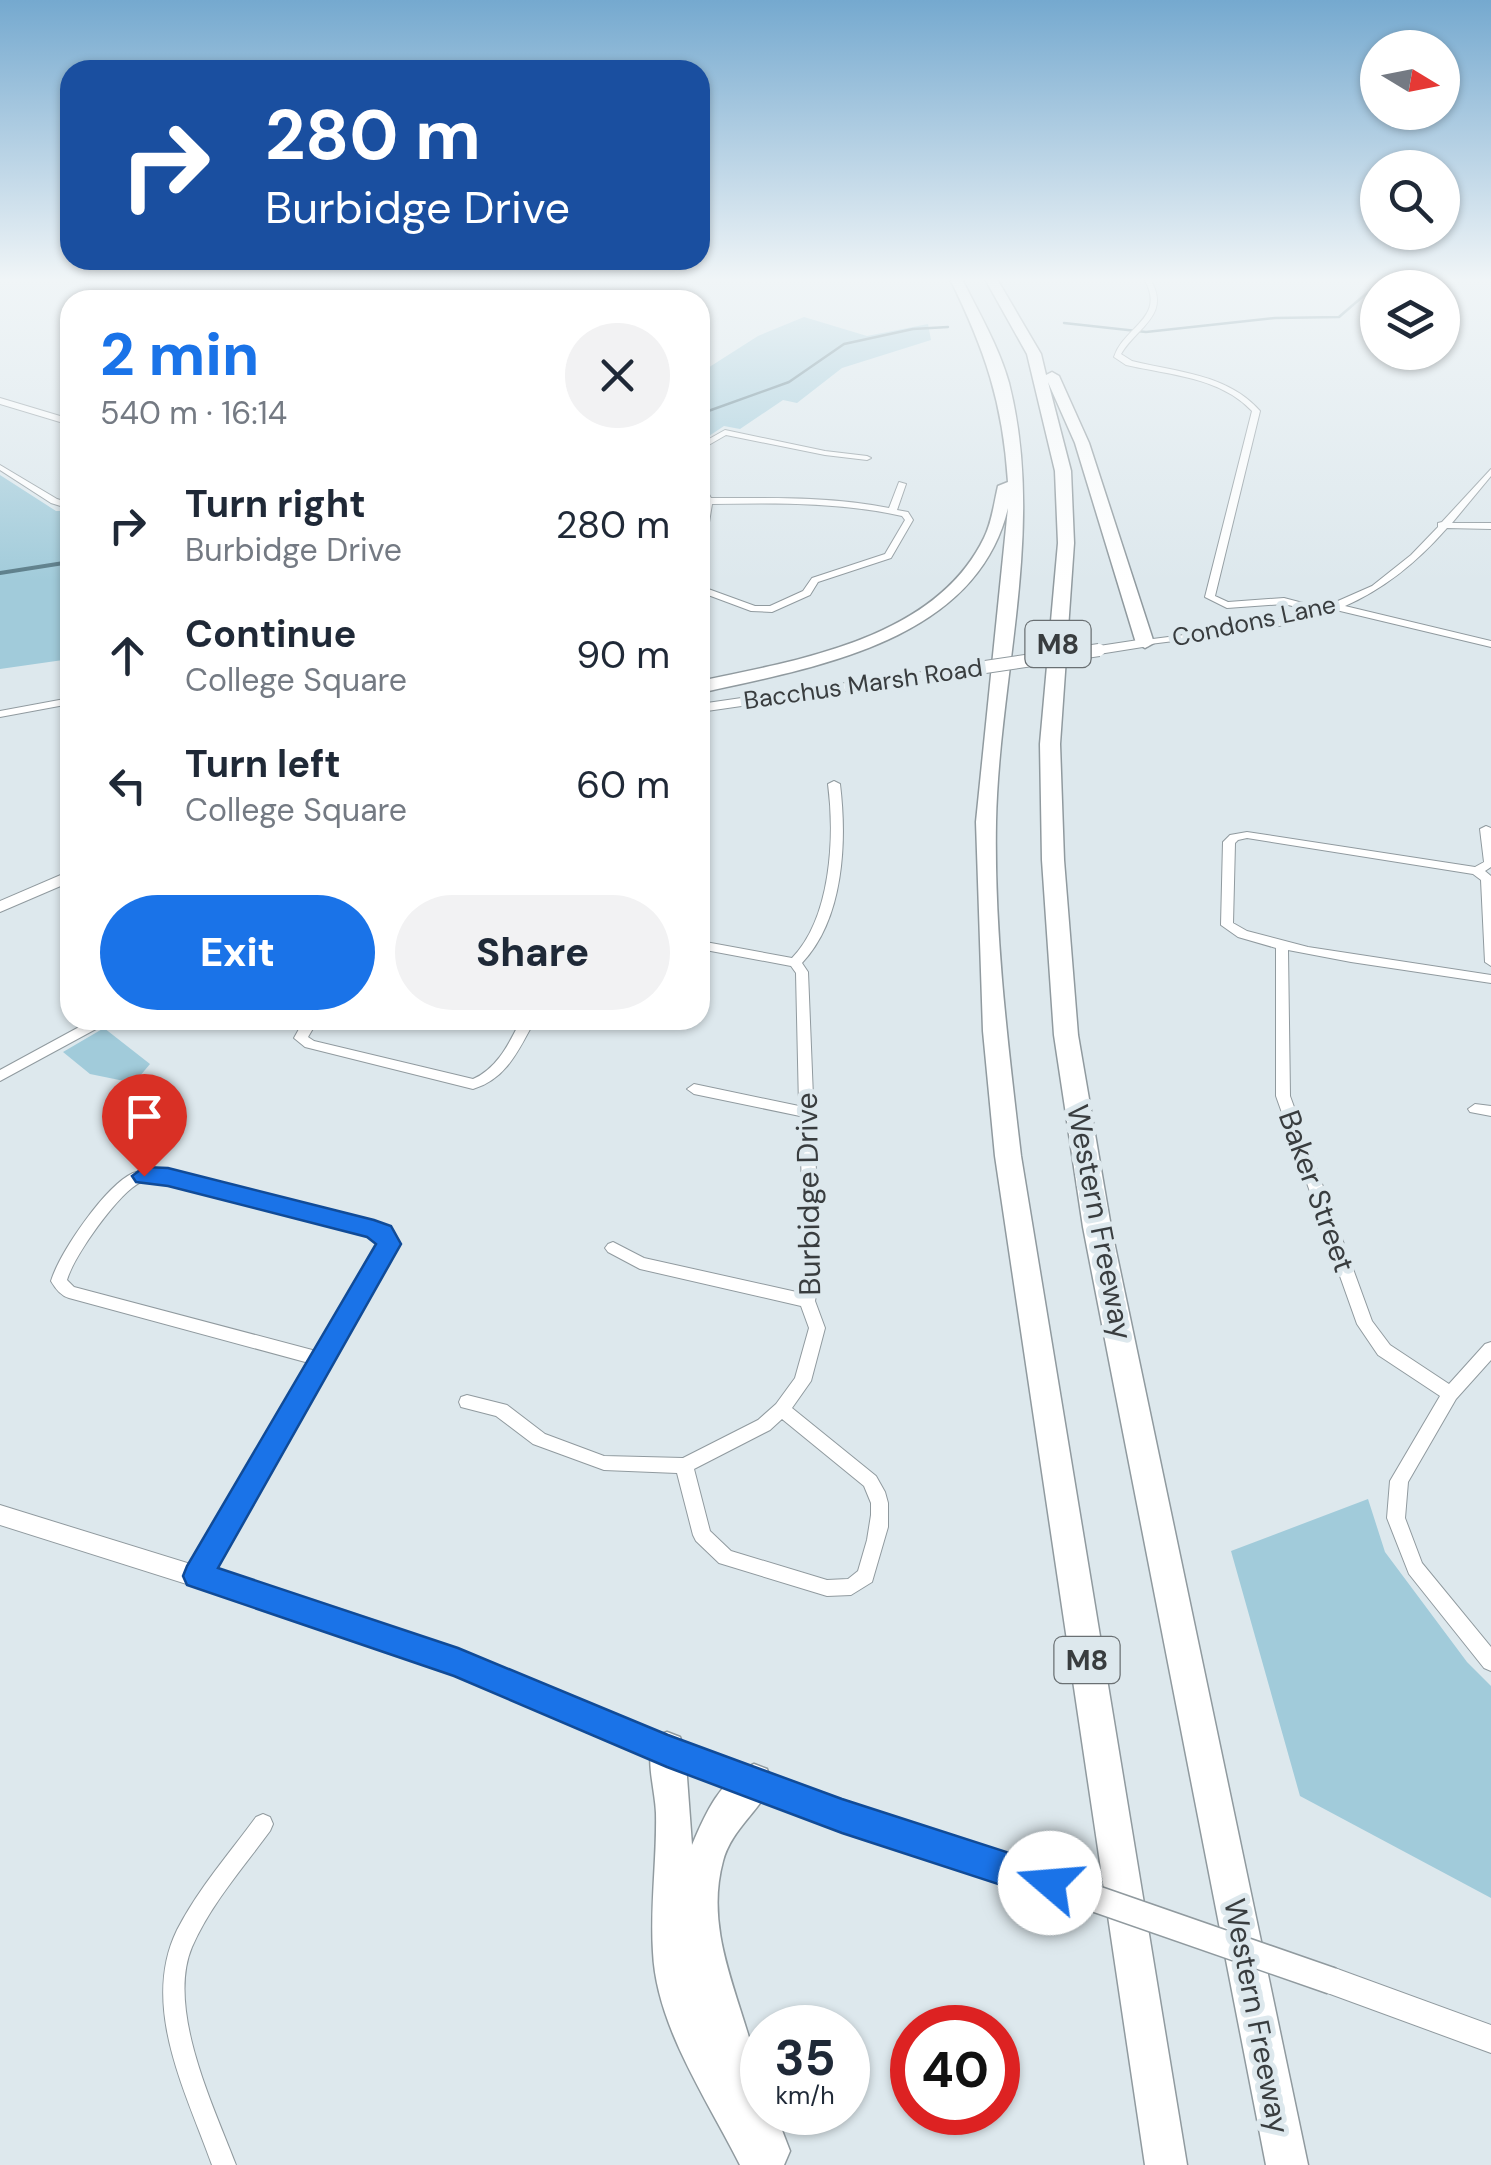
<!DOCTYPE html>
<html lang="en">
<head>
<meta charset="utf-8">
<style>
	:root { --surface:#fff; --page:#f2f2f3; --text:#1f2937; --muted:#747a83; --accent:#1a73e8 }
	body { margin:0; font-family:"DM Sans",sans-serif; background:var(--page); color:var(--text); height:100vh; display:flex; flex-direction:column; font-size:38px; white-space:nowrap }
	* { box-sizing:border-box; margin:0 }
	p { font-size:32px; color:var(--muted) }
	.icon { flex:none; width:55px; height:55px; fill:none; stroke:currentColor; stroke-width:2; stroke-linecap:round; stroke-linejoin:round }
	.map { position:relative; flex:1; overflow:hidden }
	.sheet { position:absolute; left:60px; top:290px; width:650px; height:740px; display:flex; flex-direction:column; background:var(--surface); border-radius:30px; box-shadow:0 2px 8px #0004 }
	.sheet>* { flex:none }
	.guide { position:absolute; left:60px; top:60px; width:650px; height:210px; border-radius:30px; box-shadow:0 2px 8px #0004; background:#1a4fa0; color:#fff; overflow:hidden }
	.needle { width:65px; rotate:100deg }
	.controls { position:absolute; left:1360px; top:30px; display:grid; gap:20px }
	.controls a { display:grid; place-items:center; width:100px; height:100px; border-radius:50%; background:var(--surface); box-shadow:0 2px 8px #0004; font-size:50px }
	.speed { position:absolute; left:740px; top:2005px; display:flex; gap:20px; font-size:50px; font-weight:700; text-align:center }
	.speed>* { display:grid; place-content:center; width:130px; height:130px; border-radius:50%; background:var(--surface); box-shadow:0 2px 8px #0004; line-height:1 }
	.speed small { font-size:25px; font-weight:400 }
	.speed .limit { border:15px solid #d22; background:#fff; color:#111 }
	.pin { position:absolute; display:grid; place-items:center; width:85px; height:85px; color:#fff; margin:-102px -42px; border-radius:50% 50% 50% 0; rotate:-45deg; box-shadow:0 0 10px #0007 }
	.pin .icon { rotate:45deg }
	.me { position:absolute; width:110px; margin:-55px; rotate:288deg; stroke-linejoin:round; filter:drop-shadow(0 0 8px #0008) }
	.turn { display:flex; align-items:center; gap:35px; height:210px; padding:0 40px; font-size:45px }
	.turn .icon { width:130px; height:130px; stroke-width:2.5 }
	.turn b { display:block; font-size:70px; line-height:85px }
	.round { display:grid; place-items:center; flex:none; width:105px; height:105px; border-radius:52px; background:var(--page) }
	.summary { display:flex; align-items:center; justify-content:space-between; height:170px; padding:0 40px }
	h1 { font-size:60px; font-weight:800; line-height:75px; color:var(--accent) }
	.action { display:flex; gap:20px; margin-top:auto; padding:20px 40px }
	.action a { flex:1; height:115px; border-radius:60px; background:var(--accent); color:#fff; font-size:40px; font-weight:800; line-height:115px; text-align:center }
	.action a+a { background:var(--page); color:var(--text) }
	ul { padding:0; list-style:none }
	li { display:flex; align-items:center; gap:30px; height:130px; padding:0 40px }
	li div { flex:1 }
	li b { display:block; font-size:38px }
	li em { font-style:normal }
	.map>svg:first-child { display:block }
	.green { fill:#a1cbda }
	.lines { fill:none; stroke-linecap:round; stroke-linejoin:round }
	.stream-far1 { stroke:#5b7d89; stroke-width:2.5 }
	.stream { stroke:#5b7d89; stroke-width:4 }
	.minor-casing { stroke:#909a9f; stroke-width:2 }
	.tertiary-casing { stroke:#909a9f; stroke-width:2 }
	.secondary-casing { stroke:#909a9f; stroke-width:2 }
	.motorway-casing { stroke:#909a9f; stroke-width:3 }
	.minor { fill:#fff; fill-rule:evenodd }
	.tertiary { fill:#fff; fill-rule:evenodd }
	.secondary { fill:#fff; fill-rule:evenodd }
	.motorway { fill:#fff; fill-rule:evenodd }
	.tertiary-bridge-casing { stroke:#909a9f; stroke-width:29; stroke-linecap:butt }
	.secondary-bridge-casing { stroke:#909a9f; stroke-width:14; stroke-linecap:butt }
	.tertiary-bridge { stroke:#fff; stroke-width:26 }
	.secondary-bridge { stroke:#fff; stroke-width:12 }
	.route { fill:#1a73e8; stroke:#114b97; stroke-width:2.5 }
	.labels { text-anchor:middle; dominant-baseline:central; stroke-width:10; stroke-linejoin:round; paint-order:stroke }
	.far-street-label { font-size:25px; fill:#393d3f; stroke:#dde8ed }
	.shield { fill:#dde8ed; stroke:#6a7073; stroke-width:2.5 }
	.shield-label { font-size:28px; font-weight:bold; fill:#393d3f }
	.street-label { font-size:30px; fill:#393d3f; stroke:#dde8ed }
</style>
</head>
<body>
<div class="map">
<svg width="1491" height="2165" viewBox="0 0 1491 2165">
	<rect width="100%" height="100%" fill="#dde8ed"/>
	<!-- green -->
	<path class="green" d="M804,317L867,336L928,324L931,340L842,368L797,403L783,400L740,429L724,426L700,442V373L758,336Z
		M0,475L56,511H70V659L0,669Z
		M104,1028L150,1064L134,1083L90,1074L63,1052Z
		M1368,1499L1385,1552L1467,1662L1491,1686V1898L1300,1796L1231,1551Z"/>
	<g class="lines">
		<!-- stream-far1 -->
		<path class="stream-far1" d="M1064,323L1146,332L1275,318L1339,317L1383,279
			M700,414L789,382L844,344L913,329L948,327"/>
		<!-- stream -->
		<path class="stream" d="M0,573L70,562"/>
		<defs>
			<path id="minor" d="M1144,279H1150C1172,315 1137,327 1121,354L1132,361C1176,372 1228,374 1260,411L1215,596L1228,602L1284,598L1322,608L1372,586L1411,555L1438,527V523L1442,522L1491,469V476L1452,523H1491V529L1447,528C1418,561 1386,588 1345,606L1491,641V647L1336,610L1284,625L1246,632L1142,645V641L1145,640L1246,627L1313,611L1284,604L1227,608L1205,597L1252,411C1220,377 1170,375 1126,365L1114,357C1124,326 1167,318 1144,279Z
				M725,430L825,451L867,456L871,458L867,460L825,455L726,435L700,450V444Z
				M0,465L57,499L70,503V509L51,503L0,470Z
				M899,482L906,484L897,510L908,512L913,520L891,558L818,582L810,595L772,612L751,611L700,592V586L755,606H770L803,591L812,578L885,554L905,520L902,516C839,502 776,503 712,504L705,547L700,550V522L704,501L700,494V483L703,484L711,498C770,498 831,496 889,508Z
				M70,698V704L0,717V711Z
				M834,781L840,784C847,841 844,919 802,963L808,972L820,1272L815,1301L825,1328L811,1381L792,1408L876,1476L885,1492L888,1503V1527L872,1582L851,1595L827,1596L719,1563L696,1541L693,1535L677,1473L604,1470L533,1444L496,1416L461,1407L459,1402L461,1397L467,1395L507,1405L545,1434L604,1456L683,1458L758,1420L776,1404L795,1378L809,1328L801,1306L640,1269L608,1252L605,1248L608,1244L613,1242L644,1258L801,1293L804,1272L800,1116L694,1094L687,1089L694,1084L799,1106L796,973L791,966L700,949V941L792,958C831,918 835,837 828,784ZM782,1419L864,1486L871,1503V1515L867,1540L858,1571L848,1579L827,1580L731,1551L710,1531L694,1469L770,1430Z
				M1486,826L1491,828V867L1485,871L1491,876V966L1485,962L1481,880L1473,874L1247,838L1238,840L1235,843L1233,923L1247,931L1308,947L1491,975V983L1351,962L1288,950L1290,1096L1372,1321L1390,1345L1449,1384L1485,1344L1491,1342V1360L1456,1399L1408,1482L1405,1518L1422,1563L1491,1647V1671L1484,1668L1409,1574L1387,1518L1390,1481L1440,1396L1378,1355L1357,1324L1276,1096V948L1238,937L1221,925L1223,842L1230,835L1247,832L1475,867L1484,862L1480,829Z
				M92,1020H109L107,1023L0,1081V1070Z
				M304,1020H318L308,1037L314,1041L473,1079C498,1068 509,1043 521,1020H535C519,1049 507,1079 473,1089L305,1047L294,1038Z
				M1475,1104L1491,1106V1116L1470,1112L1468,1109Z
				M148,1170L169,1172L373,1223L392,1234L395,1238L389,1261L326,1364L204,1582L198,1584L192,1582L189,1576L192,1570L309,1363L69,1298C61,1296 55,1288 51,1281C60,1252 105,1186 133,1173C138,1171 143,1171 148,1170ZM157,1180L368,1234L379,1240L376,1256L316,1351L74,1287L67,1280C74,1256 118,1193 141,1182C146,1180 150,1180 157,1180Z
				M263,1814L270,1817L273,1824L270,1831C243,1868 210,1905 192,1947C166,2009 214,2107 236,2165H212C186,2092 140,2006 177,1930C198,1889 229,1854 256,1817Z"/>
			<path id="tertiary" d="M0,398L70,419V425L0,404Z
				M0,1505L300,1598L458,1652L667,1738L842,1803L1050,1870L1059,1874L1063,1883L1059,1892L1050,1896L842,1829L667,1762L455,1674L300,1620L0,1525Z
				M1332,1967L1491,2025V2053L1322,1991L1318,1981L1322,1971Z"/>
			<path id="secondary" d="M1145,639L1149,640V646L1099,654L1093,650L1099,646Z
				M965,666L971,670L970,673L700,712V704Z
				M70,871V882L0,912V901Z"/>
			<path id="motorway" d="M950,279H962C979,313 999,347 1009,383C1046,529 999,675 996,822C994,934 1008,1045 1021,1156L1187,2165H1145L995,1156L983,1031L976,822L1008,508C976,642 815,667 700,693V681C799,660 935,639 984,538C992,522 994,503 998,486L1008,482C1003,403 985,350 950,279Z
				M985,279H997L1041,354L1046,375L1052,372L1059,376L1089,443L1154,643L1145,648L1136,643L1075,443L1048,382L1071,471L1074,543L1060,744L1064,860L1078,1035L1111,1227L1308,2165H1266L1083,1227L1054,1035L1042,860L1040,744L1058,543L1055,471L1027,354Z
				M667,1732L680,1737L685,1750L692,1845C705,1814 721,1778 754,1764L767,1769L772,1782C760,1812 732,1828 723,1861C699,1949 762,2028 762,2112H775L790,2151L784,2165H740C708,2101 656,2026 653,1952C650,1906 657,1859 656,1813C655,1788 645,1761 654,1737Z"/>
		</defs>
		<!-- minor casing -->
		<use href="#minor" class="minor-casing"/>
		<!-- tertiary casing -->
		<use href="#tertiary" class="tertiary-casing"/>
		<!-- secondary casing -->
		<use href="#secondary" class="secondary-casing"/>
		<!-- motorway casing -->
		<use href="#motorway" class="motorway-casing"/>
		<!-- minor -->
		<use href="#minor" class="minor"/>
		<!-- tertiary -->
		<use href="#tertiary" class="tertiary"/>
		<!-- secondary -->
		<use href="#secondary" class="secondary"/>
		<!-- motorway -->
		<use href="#motorway" class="motorway"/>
		<defs>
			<path id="tertiary-bridge" d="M1050,1883L1332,1981"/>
			<path id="secondary-bridge" d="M965,670L1099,650"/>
		</defs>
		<!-- tertiary-bridge casing -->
		<use href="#tertiary-bridge" class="tertiary-bridge-casing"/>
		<!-- secondary-bridge casing -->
		<use href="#secondary-bridge" class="secondary-bridge-casing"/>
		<!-- tertiary-bridge -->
		<use href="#tertiary-bridge" class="tertiary-bridge"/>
		<!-- secondary-bridge -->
		<use href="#secondary-bridge" class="secondary-bridge"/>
	</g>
	<!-- sky -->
	<linearGradient id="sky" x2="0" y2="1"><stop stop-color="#75a9cf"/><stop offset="0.48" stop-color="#f0f5f7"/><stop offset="1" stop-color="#f0f5f7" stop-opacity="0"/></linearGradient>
	<rect width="1491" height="582" fill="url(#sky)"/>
	<!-- route -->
	<path class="route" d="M144,1167L168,1168L374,1220L391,1226L401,1244L218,1568L458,1648L668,1735L842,1799L1050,1866L1062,1871L1067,1883L1062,1895L1050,1901L842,1833L667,1767L454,1676L187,1585L183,1576L187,1566L376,1244L367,1237L168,1186L136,1182L132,1176Z"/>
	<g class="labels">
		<!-- far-street labels -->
		<g class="far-street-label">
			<text transform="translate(1254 621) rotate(-12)">Condons Lane</text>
			<text transform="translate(863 684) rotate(-8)">Bacchus Marsh Road</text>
		</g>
		<!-- shield labels -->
		<g class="shield">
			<rect x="1025.5" y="621" width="65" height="46" rx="8"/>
			<rect x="1054.5" y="1637" width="65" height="46" rx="8"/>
		</g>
		<g class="shield-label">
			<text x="1058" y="644">M8</text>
			<text x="1087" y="1660">M8</text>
		</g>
		<!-- street labels -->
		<g class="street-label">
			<text transform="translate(1317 1191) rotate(70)">Baker Street</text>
			<text transform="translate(808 1194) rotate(-91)">Burbidge Drive</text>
			<text transform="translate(1100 1222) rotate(79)">Western Freeway</text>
			<text transform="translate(1257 2016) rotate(79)">Western Freeway</text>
		</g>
	</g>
</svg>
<div class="controls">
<a><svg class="needle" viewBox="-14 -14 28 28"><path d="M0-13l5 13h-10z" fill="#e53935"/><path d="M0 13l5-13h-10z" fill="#747a83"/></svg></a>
<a><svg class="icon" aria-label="search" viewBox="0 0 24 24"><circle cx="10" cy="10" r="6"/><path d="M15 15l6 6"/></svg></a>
<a><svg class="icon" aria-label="layers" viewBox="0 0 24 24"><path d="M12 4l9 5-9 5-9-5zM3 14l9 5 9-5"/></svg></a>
</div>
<div class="speed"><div>35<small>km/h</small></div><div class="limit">40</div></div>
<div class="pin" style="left:144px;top:1176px;background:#d93025"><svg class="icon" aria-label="arrive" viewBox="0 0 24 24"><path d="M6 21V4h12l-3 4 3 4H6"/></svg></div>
<svg class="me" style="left:1050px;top:1883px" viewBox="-20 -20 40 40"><circle r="19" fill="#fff"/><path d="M0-13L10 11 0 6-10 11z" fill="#1a73e8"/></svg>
<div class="guide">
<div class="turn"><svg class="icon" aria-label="right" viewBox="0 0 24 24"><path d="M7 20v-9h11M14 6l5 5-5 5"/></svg><div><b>280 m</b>Burbidge Drive</div></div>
</div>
<section class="sheet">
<div class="summary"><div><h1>2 min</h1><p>540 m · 16:14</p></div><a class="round"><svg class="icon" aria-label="close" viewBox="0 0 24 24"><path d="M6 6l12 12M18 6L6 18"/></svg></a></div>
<ul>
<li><svg class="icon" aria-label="right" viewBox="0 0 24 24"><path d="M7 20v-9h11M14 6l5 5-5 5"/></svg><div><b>Turn right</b><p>Burbidge Drive</p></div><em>280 m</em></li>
<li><svg class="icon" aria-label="ahead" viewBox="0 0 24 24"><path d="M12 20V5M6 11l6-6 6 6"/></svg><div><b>Continue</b><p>College Square</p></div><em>90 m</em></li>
<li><svg class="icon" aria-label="left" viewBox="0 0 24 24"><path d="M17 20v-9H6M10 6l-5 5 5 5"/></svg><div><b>Turn left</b><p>College Square</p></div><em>60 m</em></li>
</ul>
<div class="action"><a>Exit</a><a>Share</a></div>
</section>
</div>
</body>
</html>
